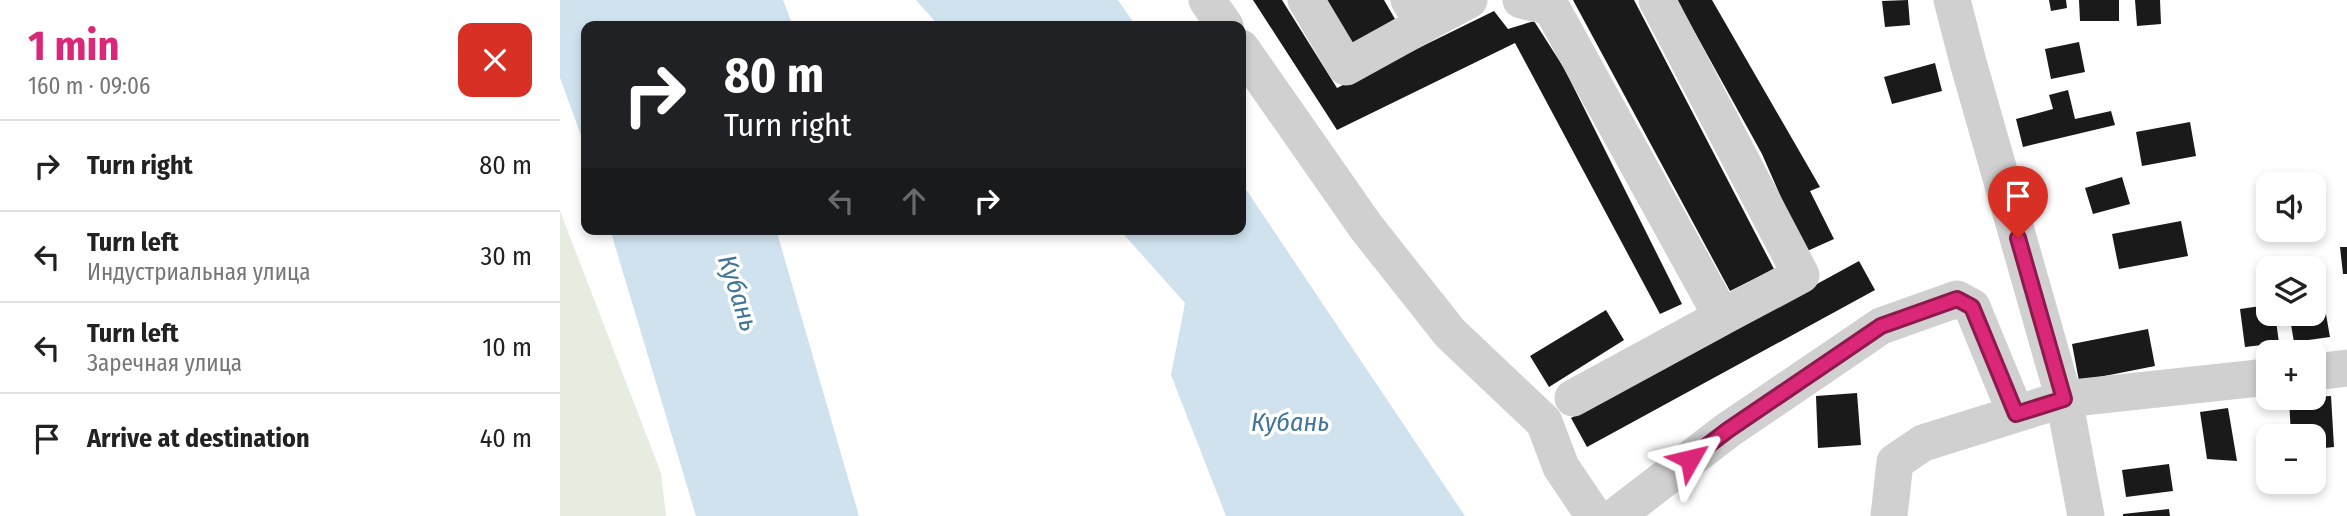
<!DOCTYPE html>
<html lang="en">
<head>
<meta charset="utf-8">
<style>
	:root { --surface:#fff; --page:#f2f2f2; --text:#222; --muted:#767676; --line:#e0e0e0; --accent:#db2777 }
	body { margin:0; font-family:"Fira Sans Condensed",sans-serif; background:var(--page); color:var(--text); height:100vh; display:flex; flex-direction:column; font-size:26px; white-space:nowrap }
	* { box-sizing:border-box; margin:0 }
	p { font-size:23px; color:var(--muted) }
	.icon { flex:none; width:38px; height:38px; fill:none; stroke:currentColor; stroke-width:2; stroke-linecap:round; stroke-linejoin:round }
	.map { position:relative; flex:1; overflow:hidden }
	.panel { display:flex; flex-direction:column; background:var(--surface); width:560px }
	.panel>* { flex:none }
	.banner { position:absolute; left:21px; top:21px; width:665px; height:214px; border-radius:14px; box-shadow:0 4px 10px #0003; background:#202124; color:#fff; overflow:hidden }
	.controls { position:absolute; left:1696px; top:172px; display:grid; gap:14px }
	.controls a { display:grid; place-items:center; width:70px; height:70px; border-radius:14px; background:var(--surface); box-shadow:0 4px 10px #0003; font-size:35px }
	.pin { position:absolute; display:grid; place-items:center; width:60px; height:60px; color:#fff; margin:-72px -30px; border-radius:50% 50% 50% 0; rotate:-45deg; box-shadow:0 0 7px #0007 }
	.pin .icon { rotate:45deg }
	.me { position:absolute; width:77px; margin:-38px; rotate:53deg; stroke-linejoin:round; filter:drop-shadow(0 0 5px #0008) }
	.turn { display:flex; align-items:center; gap:24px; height:147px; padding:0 28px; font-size:32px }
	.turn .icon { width:91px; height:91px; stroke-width:2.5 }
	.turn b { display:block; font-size:49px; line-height:60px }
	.lanes { display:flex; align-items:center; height:66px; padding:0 28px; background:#0003; justify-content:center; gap:35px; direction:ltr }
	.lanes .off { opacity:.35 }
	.round { display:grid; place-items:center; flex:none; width:74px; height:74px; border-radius:14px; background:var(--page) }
	.summary { display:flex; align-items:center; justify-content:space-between; height:119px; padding:0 28px }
	h1 { font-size:42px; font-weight:700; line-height:52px; color:var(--accent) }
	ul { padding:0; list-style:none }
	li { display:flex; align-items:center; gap:21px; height:91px; padding:0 28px; border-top:2px solid var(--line) }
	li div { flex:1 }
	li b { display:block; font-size:26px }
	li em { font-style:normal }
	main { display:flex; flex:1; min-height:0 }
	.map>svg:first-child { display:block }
	.green { fill:#e6ecdf }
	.water { fill:#cfe2ee }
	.building { fill:#1a1a1a }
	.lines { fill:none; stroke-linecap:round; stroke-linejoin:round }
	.minor { stroke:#d0d0d0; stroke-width:37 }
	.route-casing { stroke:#8e194d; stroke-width:18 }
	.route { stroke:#db2777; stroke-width:12 }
	.labels { text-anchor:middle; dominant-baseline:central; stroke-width:7; stroke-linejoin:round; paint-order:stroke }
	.water-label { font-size:26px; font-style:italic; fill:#3f7597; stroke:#fff }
</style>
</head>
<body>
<main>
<section class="panel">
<div class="summary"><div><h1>1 min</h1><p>160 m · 09:06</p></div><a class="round" style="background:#d93025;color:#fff"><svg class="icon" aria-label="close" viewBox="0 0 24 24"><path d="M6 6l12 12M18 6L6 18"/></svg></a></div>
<ul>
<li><svg class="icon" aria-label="right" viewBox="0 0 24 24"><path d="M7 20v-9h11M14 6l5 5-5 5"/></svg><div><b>Turn right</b></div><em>80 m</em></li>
<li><svg class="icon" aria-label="left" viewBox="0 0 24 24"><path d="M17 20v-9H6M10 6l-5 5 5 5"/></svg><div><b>Turn left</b><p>Индустриальная улица</p></div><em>30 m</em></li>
<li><svg class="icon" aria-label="left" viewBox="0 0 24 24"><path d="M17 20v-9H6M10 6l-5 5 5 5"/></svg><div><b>Turn left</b><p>Заречная улица</p></div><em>10 m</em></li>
<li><svg class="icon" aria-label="arrive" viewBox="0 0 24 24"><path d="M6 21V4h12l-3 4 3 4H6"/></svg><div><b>Arrive at destination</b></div><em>40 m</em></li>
</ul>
</section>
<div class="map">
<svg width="1787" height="516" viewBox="0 0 1787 516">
	<rect width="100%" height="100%" fill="#fff"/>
	<!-- green -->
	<path class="green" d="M0,211L101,473L106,516H0Z"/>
	<!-- water -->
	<path class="water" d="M0,0H223L233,26H26V149L0,78Z
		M356,0H558L576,26H379Z
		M681,182L905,516H666L611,375L625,303L559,229H681Z
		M50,229H216L299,516H136Z"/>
	<!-- building -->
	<path class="building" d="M693,0H722L777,88L934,11L948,29L974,21L1004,68L1122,304L1100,314L955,43L777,130Z
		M764,0H824L835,19L791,45Z
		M1013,0H1074L1214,269L1170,291Z
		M1117,0H1152L1260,187L1250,191L1274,239L1245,252L1202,154Z
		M1348,0L1350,25L1325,27L1322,1Z
		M1489,0H1506L1507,8L1491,11Z
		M1519,0H1559V21H1520Z
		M1575,0H1600L1601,24L1577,26Z
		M1519,42L1525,72L1491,79L1485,49Z
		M1375,63L1382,91L1332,104L1324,77Z
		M1508,90L1515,119L1551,111L1555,125L1463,147L1456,119L1493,109L1489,95Z
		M1630,122L1636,156L1582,166L1576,132Z
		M1562,177L1570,204L1533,214L1525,188Z
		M1621,221L1628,256L1559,269L1552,234Z
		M1780,247H1787V274H1783Z
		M1299,261L1315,290L1027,447L1011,418Z
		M1764,303L1770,337L1734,342L1729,313H1754V304Z
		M1708,305V313H1715L1719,343L1685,347L1680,309Z
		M1046,310L1064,340L989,387L970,356Z
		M1588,329L1595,366L1519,381L1512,344Z
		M1297,393L1301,445L1258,448L1256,396Z
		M1771,396L1774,447L1754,449V436H1731L1729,398Z
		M1668,408L1677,461L1647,459L1640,412Z
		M1609,464L1613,491L1566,497L1562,470Z
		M1609,509L1610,516H1563V514Z"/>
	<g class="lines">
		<!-- minor -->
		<path class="minor" d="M647,0L665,26
			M746,0L786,67L864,24
			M849,0L864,24L909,0
			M961,0L991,7L1162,317L1241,275L1097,0
			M1392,0L1408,62L1504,399L1526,516
			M681,48L806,227L890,333L984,422L1001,467L1034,516
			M1754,372L1787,368
			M1013,398L1162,317
			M1056,516L1168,430L1321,326L1397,299L1412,307L1456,414
			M1329,516L1335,462L1363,443L1504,399L1708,377"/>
	</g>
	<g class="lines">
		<defs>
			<path id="route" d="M1130,459L1168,430L1321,326L1397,299L1412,307L1456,414L1504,399L1458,238"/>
		</defs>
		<!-- route casing -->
		<use href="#route" class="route-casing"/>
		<!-- route -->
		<use href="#route" class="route"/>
	</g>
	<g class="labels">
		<!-- water labels -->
		<g class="water-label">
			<text transform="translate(178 293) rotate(72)">Кубань</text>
			<text x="730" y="422">Кубань</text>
		</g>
	</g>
</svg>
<div class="controls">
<a><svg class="icon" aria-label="sound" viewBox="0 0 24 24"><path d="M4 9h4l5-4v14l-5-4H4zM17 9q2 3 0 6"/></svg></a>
<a><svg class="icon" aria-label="layers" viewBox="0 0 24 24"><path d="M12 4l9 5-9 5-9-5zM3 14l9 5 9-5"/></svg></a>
<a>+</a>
<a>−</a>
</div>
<div class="pin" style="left:1458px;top:238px;background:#d93025"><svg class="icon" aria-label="arrive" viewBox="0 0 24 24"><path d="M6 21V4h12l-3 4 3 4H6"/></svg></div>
<svg class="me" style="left:1130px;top:459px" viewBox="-20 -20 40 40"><path d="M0-17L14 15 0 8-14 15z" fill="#db2777" stroke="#fff" stroke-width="4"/></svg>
<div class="banner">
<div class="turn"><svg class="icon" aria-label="right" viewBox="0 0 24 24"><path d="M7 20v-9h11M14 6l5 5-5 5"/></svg><div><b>80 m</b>Turn right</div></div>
<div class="lanes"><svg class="icon off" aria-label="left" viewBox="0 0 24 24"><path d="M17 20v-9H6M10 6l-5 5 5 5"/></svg><svg class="icon off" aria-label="ahead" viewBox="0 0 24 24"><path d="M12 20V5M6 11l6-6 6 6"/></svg><svg class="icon" aria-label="right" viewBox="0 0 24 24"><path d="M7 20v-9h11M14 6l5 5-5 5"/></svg></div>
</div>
</div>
</main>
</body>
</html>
